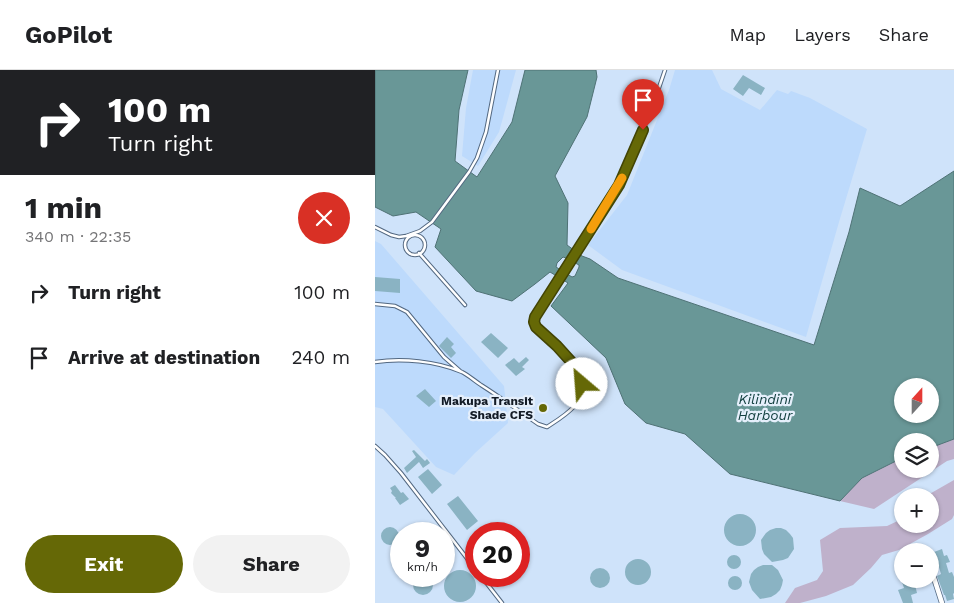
<!DOCTYPE html>
<html lang="en">
<head>
<meta charset="utf-8">
<style>
	:root { --surface:#fff; --page:#f2f2f2; --text:#202124; --muted:#757577; --line:#e0e0e0; --accent:#656806 }
	body { margin:0; font-family:"Work Sans",sans-serif; background:var(--page); color:var(--text); height:100vh; display:flex; flex-direction:column; font-size:19px; white-space:nowrap }
	* { box-sizing:border-box; margin:0 }
	p { font-size:16px; color:var(--muted) }
	.icon { flex:none; width:28px; height:28px; fill:none; stroke:currentColor; stroke-width:2; stroke-linecap:round; stroke-linejoin:round }
	.map { position:relative; flex:1; overflow:hidden }
	.details { display:flex; flex-direction:column; background:var(--surface); width:375px }
	.details>* { flex:none }
	.guide { background:#202124; color:#fff; overflow:hidden }
	.needle { width:32px; rotate:21deg }
	.buttons { position:absolute; left:519px; top:308px; display:grid; gap:10px }
	.buttons a { display:grid; place-items:center; width:45px; height:45px; border-radius:50%; background:var(--surface); box-shadow:0 1px 4px #0004; font-size:25px }
	.speed { position:absolute; left:15px; top:452px; display:flex; gap:10px; font-size:25px; font-weight:700; text-align:center }
	.speed>* { display:grid; place-content:center; width:65px; height:65px; border-radius:50%; background:var(--surface); box-shadow:0 1px 4px #0004; line-height:1 }
	.speed small { font-size:12px; font-weight:400 }
	.speed .limit { border:8px solid #d22; background:#fff; color:#111 }
	.pin { position:absolute; display:grid; place-items:center; width:42px; height:42px; color:#fff; margin:-51px -21px; border-radius:50% 50% 50% 0; rotate:-45deg; box-shadow:0 0 5px #0007 }
	.pin .icon { rotate:45deg }
	.me { position:absolute; width:55px; margin:-28px; rotate:333deg; stroke-linejoin:round; filter:drop-shadow(0 0 4px #0008) }
	.turn { display:flex; align-items:center; gap:18px; height:105px; padding:0 25px; font-size:22px }
	.turn .icon { width:65px; height:65px; stroke-width:2.5 }
	.turn b { display:block; font-size:35px; line-height:42px }
	.round { display:grid; place-items:center; flex:none; width:52px; height:52px; border-radius:26px; background:var(--page) }
	.head { display:flex; align-items:center; justify-content:space-between; height:85px; padding:0 25px }
	h1 { font-size:30px; font-weight:700; line-height:38px }
	.cta { display:flex; gap:10px; margin-top:auto; padding:10px 25px }
	.cta a { flex:1; height:58px; border-radius:30px; background:var(--accent); color:#fff; font-size:20px; font-weight:700; line-height:58px; text-align:center }
	.cta a+a { background:var(--page); color:var(--text) }
	ul { padding:0; list-style:none }
	li { display:flex; align-items:center; gap:15px; height:65px; padding:0 25px }
	li div { flex:1 }
	li b { display:block; font-size:19px }
	li em { font-style:normal }
	header { display:flex; align-items:center; gap:30px; box-sizing:border-box; height:70px; padding:0 25px; background:var(--surface); border-bottom:1px solid var(--line) }
	header strong { font-size:24px }
	nav { display:flex; gap:28px; margin-inline-start:auto; font-size:18px }
	main { display:flex; flex:1; min-height:0 }
	.map>svg:first-child { display:block }
	.built { fill:#bddafc }
	.green { fill:#bfb1cb }
	.water { fill:#699797; stroke:#4f7275; fill-rule:evenodd }
	.building { fill:#8ab3c3 }
	.lines { fill:none; stroke-linecap:round; stroke-linejoin:round }
	.lane-casing { stroke:#536881; stroke-width:4.5 }
	.street-casing { stroke:#536881; stroke-width:6 }
	.lane { stroke:#fff; stroke-width:2.5 }
	.street { stroke:#fff; stroke-width:4.5 }
	.route-casing { stroke:#424404; stroke-width:12 }
	.route { stroke:#656806; stroke-width:9 }
	.slow { stroke:#f59e0b; stroke-width:9 }
	.poi-dot { fill:#656806; stroke:#e5effb; stroke-width:2 }
	.labels { text-anchor:middle; dominant-baseline:central; stroke-width:4.5; stroke-linejoin:round; paint-order:stroke }
	.poi-label { font-size:12px; font-weight:bold; fill:#131b26; stroke:#e5effb; text-anchor:end }
	.water-label { font-size:14px; font-style:italic; fill:#134040; stroke:#e5effb }
</style>
</head>
<body>
<header>
<strong>GoPilot</strong>
<nav><a>Map</a><a>Layers</a><a>Share</a></nav>
</header>
<main>
<section class="details">
<div class="guide">
<div class="turn"><svg class="icon" aria-label="right" viewBox="0 0 24 24"><path d="M7 20v-9h11M14 6l5 5-5 5"/></svg><div><b>100 m</b>Turn right</div></div>
</div>
<div class="head"><div><h1>1 min</h1><p>340 m · 22:35</p></div><a class="round" style="background:#d93025;color:#fff"><svg class="icon" aria-label="close" viewBox="0 0 24 24"><path d="M6 6l12 12M18 6L6 18"/></svg></a></div>
<ul>
<li><svg class="icon" aria-label="right" viewBox="0 0 24 24"><path d="M7 20v-9h11M14 6l5 5-5 5"/></svg><div><b>Turn right</b></div><em>100 m</em></li>
<li><svg class="icon" aria-label="arrive" viewBox="0 0 24 24"><path d="M6 21V4h12l-3 4 3 4H6"/></svg><div><b>Arrive at destination</b></div><em>240 m</em></li>
</ul>
<div class="cta"><a>Exit</a><a>Share</a></div>
</section>
<div class="map">
<svg width="579" height="533" viewBox="0 0 579 533">
	<rect width="100%" height="100%" fill="#cfe3fa"/>
	<!-- built -->
	<path class="built" d="M98,0H141L124,62L103,96L87,86L91,38Z
		M300,0H337L346,19L385,40L402,20L413,24L416,21L435,28L492,59L464,152L431,267L247,200L213,175L252,125L294,20Z
		M0,171L6,174L129,316L133,353L100,383L79,405L61,397L8,339L0,337Z"/>
	<!-- green -->
	<path class="green" d="M579,369V389L572,391L499,439L465,431L487,408L527,388L528,399H555V378Z
		M579,410V445L577,449L553,464L524,480L507,485L496,498L478,515L451,526L425,533H410L420,518L442,510L448,501L445,470L465,458L512,456L527,449L528,454H555V426H551Z"/>
	<!-- water -->
	<path class="water" d="M0,0H93L84,40L80,91L102,107L137,52L150,0H221L222,7L212,47L180,106L193,133L192,175L207,186L215,189L243,208L439,275L474,162L485,118L525,136L579,101V369L555,378V371H528L527,388L487,408L465,431L355,404L310,364L271,353L250,334L231,288L176,236L193,213L175,202L160,214L137,231L101,221L60,177L66,159L41,142L18,146L0,137ZM188,187L191,188L204,195V197L200,206L197,207L181,197L182,193ZM528,316H555V344H528Z"/>
	<!-- building -->
	<path class="building" d="M368,5L390,18L386,25L374,18L368,26L358,19Z
		M0,207L25,209V223L0,221Z
		M116,263L133,278L123,288L106,272Z
		M72,267L79,274L76,277L81,283L76,288L64,276Z
		M151,287L154,290L147,297L150,299L141,306L130,295L139,288L144,293Z
		M50,319L61,331L54,337L41,326Z
		M39,380L50,391L52,389L55,393L48,398L44,392L32,403L29,398L41,387L37,381Z
		M53,399L67,415L57,424L43,407Z
		M20,415L26,423L28,422L34,429L25,435L20,428H21L16,423L17,421L15,418Z
		M83,426L103,451L92,460L72,434Z
		M349 460a16 16 0 1 1 32 0a16 16 0 1 1-32 0Z
		M6 466a9 9 0 1 1 18 0a9 9 0 1 1-18 0Z
		M401,458H406L411,460L415,464L418,468L419,479L413,488L408,490L397,492L389,484L387,479L386,470L391,463L395,460Z
		M567,479L569,486L572,485L575,492L571,493L574,503L577,502L579,507V523L578,524L579,529L572,531L570,525H569L562,506L566,504L563,494L558,496L556,489L561,487L559,482Z
		M352 492a7 7 0 1 1 14 0a7 7 0 1 1-14 0Z
		M250 502a13 13 0 1 1 26 0a13 13 0 1 1-26 0Z
		M388,495H397L403,500L408,510L407,515L405,520L401,524L396,527L385,529L377,520L374,512L376,504L379,500L383,497Z
		M215 508a10 10 0 1 1 20 0a10 10 0 1 1-20 0Z
		M69 516a16 16 0 1 1 32 0a16 16 0 1 1-32 0Z
		M38 515a10 10 0 1 1 20 0a10 10 0 1 1-20 0Z
		M353 513a7 7 0 1 1 14 0a7 7 0 1 1-14 0Z
		M534,510L536,517L540,515L542,523L536,525L538,533H528L523,520L529,518L527,512Z"/>
	<g class="lines">
		<defs>
			<path id="lane" d="M0,157L16,165L24,167L31,166L45,161L57,152L94,102L102,88L111,62L123,0
				M30 175a10 10 0 1 1 20 0a10 10 0 1 1-20 0Z
				M44,183L90,235
				M0,234L20,236L32,242L69,287L85,301
				M0,292C27,288 61,291 87,302C93,305 100,311 106,315C125,327 144,341 163,354L172,357C189,346 214,332 205,308C200,295 190,283 179,274C173,268 163,262 160,254C159,251 160,250 160,247L244,115C262,78 277,39 290,0
				M0,376L10,385L26,403L101,500
				M106,506L127,533"/>
			<path id="street" d="M559,508L567,533"/>
		</defs>
		<!-- lane casing -->
		<use href="#lane" class="lane-casing"/>
		<!-- street casing -->
		<use href="#street" class="street-casing"/>
		<!-- lane -->
		<use href="#lane" class="lane"/>
		<!-- street -->
		<use href="#street" class="street"/>
	</g>
	<g class="lines">
		<defs>
			<path id="route" d="M207,314L201,297L182,276L161,257L159,252L160,247L244,115L268,60"/>
		</defs>
		<!-- route casing -->
		<use href="#route" class="route-casing"/>
		<!-- route -->
		<use href="#route" class="route"/>
		<!-- slow -->
		<path class="slow" d="M216,159L247,108"/>
	</g>
	<!-- markers -->
	<circle class="poi-dot" cx="168" cy="338" r="5"/>
	<g class="labels">
		<!-- poi labels -->
		<g class="poi-label">
			<text x="158" y="331">Makupa Transit<tspan x="158" dy="14">Shade CFS</tspan></text>
		</g>
		<!-- water labels -->
		<g class="water-label">
			<text x="390" y="329">Kilindini<tspan x="390" dy="16">Harbour</tspan></text>
		</g>
	</g>
</svg>
<div class="buttons">
<a><svg class="needle" viewBox="-14 -14 28 28"><path d="M0-13l5 13h-10z" fill="#e53935"/><path d="M0 13l5-13h-10z" fill="#757577"/></svg></a>
<a><svg class="icon" aria-label="layers" viewBox="0 0 24 24"><path d="M12 4l9 5-9 5-9-5zM3 14l9 5 9-5"/></svg></a>
<a>+</a>
<a>−</a>
</div>
<div class="speed"><div>9<small>km/h</small></div><div class="limit">20</div></div>
<div class="pin" style="left:268px;top:60px;background:#d93025"><svg class="icon" aria-label="arrive" viewBox="0 0 24 24"><path d="M6 21V4h12l-3 4 3 4H6"/></svg></div>
<svg class="me" style="left:207px;top:314px" viewBox="-20 -20 40 40"><circle r="19" fill="#fff"/><path d="M0-13L10 11 0 6-10 11z" fill="#656806"/></svg>
</div>
</main>
</body>
</html>
